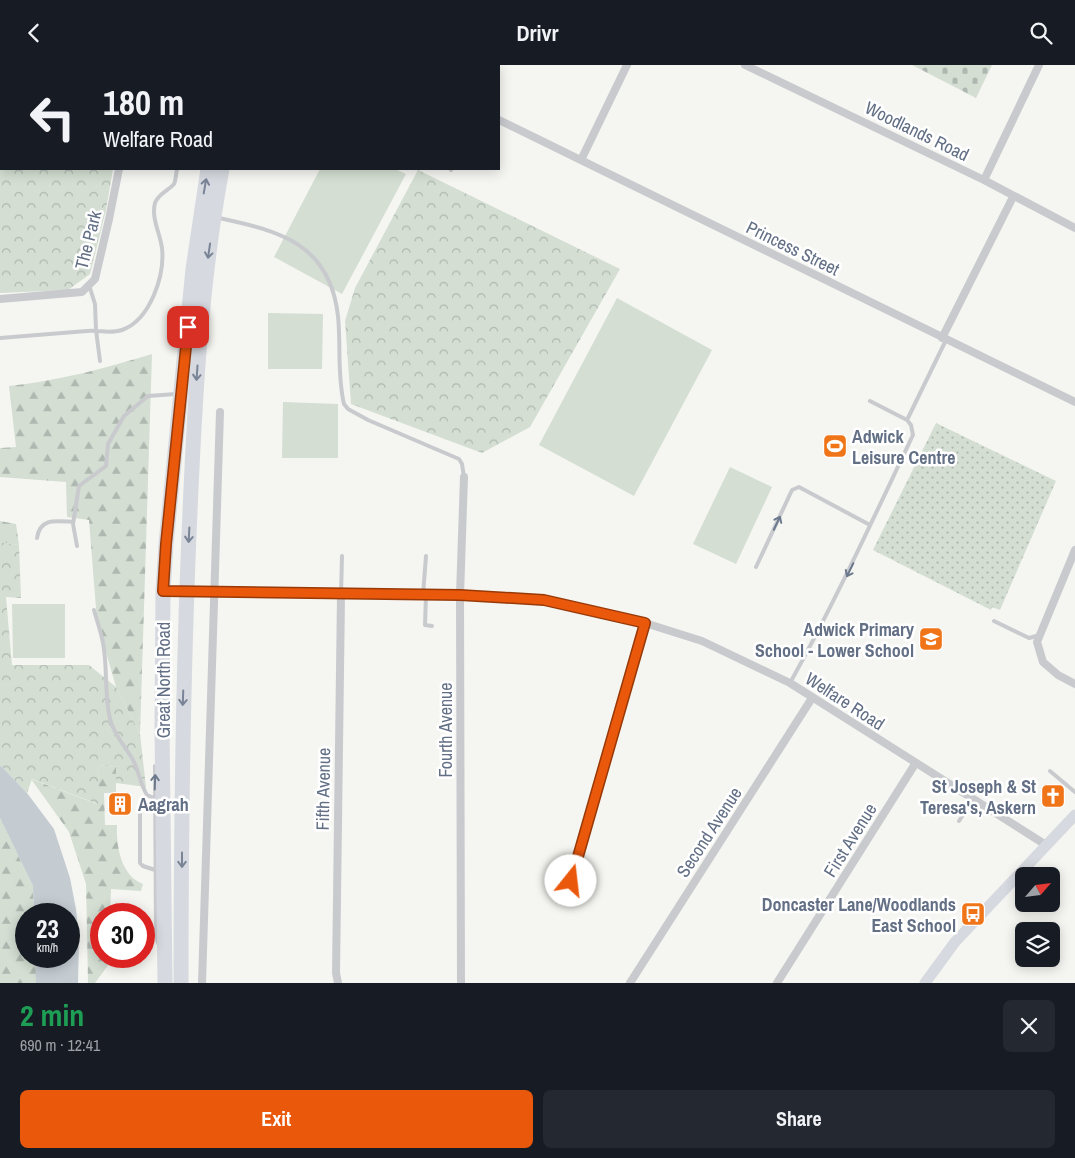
<!DOCTYPE html>
<html lang="en">
<head>
<meta charset="utf-8">
<style>
	:root { --surface:#171b24; --page:#242831; --text:#f1f3f6; --muted:#9ea1a6; --accent:#ea580c }
	body { margin:0; font-family:"Archivo Narrow",sans-serif; background:var(--page); color:var(--text); height:100vh; display:flex; flex-direction:column; font-size:19px; white-space:nowrap }
	* { box-sizing:border-box; margin:0 }
	p { font-size:16px; color:var(--muted) }
	.icon { flex:none; width:28px; height:28px; fill:none; stroke:currentColor; stroke-width:2; stroke-linecap:round; stroke-linejoin:round }
	.map { position:relative; height:918px; overflow:hidden }
	.panel { display:flex; flex-direction:column; background:var(--surface); flex:1 }
	.panel>* { flex:none }
	.guide { position:absolute; left:0px; top:0px; width:500px; height:105px; box-shadow:0 2px 12px #0003; background:#171b24; color:var(--text); overflow:hidden }
	.needle { width:32px; rotate:62deg }
	.buttons { position:absolute; left:1015px; top:802px; display:grid; gap:10px }
	.buttons a { display:grid; place-items:center; width:45px; height:45px; border-radius:8px; background:var(--surface); box-shadow:0 2px 12px #0003; font-size:25px }
	.speed { position:absolute; left:15px; top:838px; display:flex; gap:10px; font-size:25px; font-weight:700; text-align:center }
	.speed>* { display:grid; place-content:center; width:65px; height:65px; border-radius:50%; background:var(--surface); box-shadow:0 2px 12px #0003; line-height:1 }
	.speed small { font-size:12px; font-weight:400 }
	.speed .limit { border:8px solid #d22; background:#fff; color:#111 }
	.pin { position:absolute; display:grid; place-items:center; width:42px; height:42px; color:#fff; margin:-21px; border-radius:10px; box-shadow:0 2px 8px #0006 }
	.me { position:absolute; width:55px; margin:-28px; rotate:16deg; stroke-linejoin:round; filter:drop-shadow(0 0 4px #0008) }
	.turn { display:flex; align-items:center; gap:18px; height:105px; padding:0 20px; font-size:22px }
	.turn .icon { width:65px; height:65px; stroke-width:2.5 }
	.turn b { display:block; font-size:35px; line-height:42px }
	.round { display:grid; place-items:center; flex:none; width:52px; height:52px; border-radius:8px; background:var(--page) }
	.overview { display:flex; align-items:center; justify-content:space-between; height:85px; padding:0 20px }
	h1 { font-size:30px; font-weight:700; line-height:38px; color:#1e9e55 }
	.button { display:flex; gap:10px; margin-top:auto; padding:10px 20px }
	.button a { flex:1; height:58px; border-radius:8px; background:var(--accent); color:#fff; font-size:20px; font-weight:700; line-height:58px; text-align:center }
	.button a+a { background:var(--page); color:var(--text) }
	header { display:flex; justify-content:space-between; align-items:center; height:65px; padding:0 20px; background:var(--surface); font-size:22px; font-weight:700 }
	.map>svg:first-child { display:block }
	.grass { fill:url(#grass-dots) }
	.forest { fill:url(#forest-firs) }
	.cemetery { fill:url(#cemetery-stones) }
	.park { fill:url(#park-crowns) }
	.pitch { fill:#d4ded2 }
	.water { fill:#c4ccd2 }
	.lines { fill:none; stroke-linecap:round; stroke-linejoin:round }
	.lane { stroke:#c8cace; stroke-width:4 }
	.street { stroke:#c8cace; stroke-width:8 }
	.secondary { stroke:#d6d9df; stroke-width:11 }
	.highway { stroke:#d6d9df; stroke-width:15 }
	.oneway { stroke:#798497 }
	.oneway2 { stroke:#6c788c }
	.route-casing { stroke:#983908; stroke-width:12 }
	.route { stroke:#ea580c; stroke-width:9 }
	.labels { text-anchor:middle; dominant-baseline:central; stroke-width:5; stroke-linejoin:round; paint-order:stroke }
	.street-label { font-size:18px; fill:#626f85; stroke:#fff }
	.poi-label { font-size:18px; font-weight:bold; fill:#626f85; stroke:#fff; text-anchor:end }
</style>
</head>
<body>
<header><svg class="icon" aria-label="back" viewBox="0 0 24 24"><path d="M15 5l-7 7 7 7"/></svg>Drivr<svg class="icon" aria-label="search" viewBox="0 0 24 24"><circle cx="10" cy="10" r="6"/><path d="M15 15l6 6"/></svg></header>
<div class="map">
<svg width="1075" height="918" viewBox="0 0 1075 918">
	<defs>
		<pattern id="grass-dots" width="8" height="8" patternUnits="userSpaceOnUse" patternTransform="scale(1.25)"><rect width="8" height="8" fill="#d4ded2"/><path d="M2 2h.1M6 6h.1" fill="none" stroke="#afb8b0" stroke-width="1.8" stroke-linecap="round"/></pattern>
		<pattern id="forest-firs" width="22" height="20" patternUnits="userSpaceOnUse" patternTransform="scale(1.25)"><rect width="22" height="20" fill="#d4ded2"/><path d="M5 1l3.5 6h-7zM16 11l3.5 6h-7z" fill="#afb8b0"/></pattern>
		<pattern id="cemetery-stones" width="16" height="16" patternUnits="userSpaceOnUse" patternTransform="scale(1.25)"><rect width="16" height="16" fill="#d4ded2"/><path d="M2 7V4a2 2 0 0 1 4 0v3zM10 15v-3a2 2 0 0 1 4 0v3z" fill="#afb8b0"/></pattern>
		<pattern id="park-crowns" width="20" height="18" patternUnits="userSpaceOnUse" patternTransform="scale(1.25)"><rect width="20" height="18" fill="#d4ded2"/><path d="M2 6a3 3 0 1 1 6 0M12 15a3 3 0 1 1 6 0" fill="none" stroke="#afb8b0"/></pattern>
	</defs>
	<rect width="100%" height="100%" fill="#f5f6f1"/>
	<!-- grass -->
	<path class="grass" d="M936,358L1056,416L1000,545L992,542L991,545L873,485Z"/>
	<!-- forest -->
	<path class="forest" d="M152,289L140,669L116,622L97,556L89,455L67,452L66,417L0,412V383L16,382L9,321C59,316 105,303 152,289Z
		M0,456L16,459L19,480L0,477Z
		M99,700L116,702V728H104L105,760H117C116,781 121,811 143,819L141,826L111,824L110,849H101V891H109V899L95,918H88L86,819L69,767L31,714L97,739Z
		M0,753L33,821L34,849H26V891H36L37,918H0Z"/>
	<!-- cemetery -->
	<path class="cemetery" d="M912,0H992L976,33Z"/>
	<!-- park -->
	<path class="park" d="M0,0H130L1,1V104H113L106,145L90,209L68,225L0,228Z
		M418,105L620,204L530,362L482,388L351,339L345,256L355,223Z
		M0,477L19,480L21,533L6,532L12,600H89L116,622L140,669L146,722L116,718V702L99,700L98,739L32,714L27,728L0,700Z"/>
	<!-- pitch -->
	<path class="pitch" d="M320,104H395L406,109L342,229L274,192Z
		M617,233L712,285L634,431L539,380Z
		M268,248L323,249L322,304H268Z
		M283,337L338,339V393H282Z
		M730,402L772,422L736,499L693,479Z
		M12,539H65V593H13Z"/>
	<!-- water -->
	<path class="water" d="M0,700L27,728L54,764L70,813L76,844L79,876L78,918H36L35,891H69V849H34L33,821L0,753Z"/>
	<g class="lines">
		<!-- lane -->
		<path class="lane" d="M185,1V0
			M451,105V104
			M219,153C280,166 330,179 338,251C341,280 337,310 344,339L348,344L368,355L459,394L462,399L464,412
			M89,220L95,239L96,265L100,296
			M0,273L87,266C100,265 110,269 122,265C150,255 165,211 162,183C160,168 151,153 155,138C158,129 168,126 174,119C176,115 176,108 177,104
			M870,336L907,355
			M37,473C40,452 57,456 73,457
			M77,481L73,459L79,421L106,401L108,379L124,351L148,331L176,329
			M756,502L792,425L799,422L870,460
			M341,530L342,491
			M423,530L426,491
			M426,530L425,560L432,561
			M94,545C97,556 101,567 103,578C108,604 104,629 110,654C114,670 125,681 133,695C139,706 140,719 147,730L154,733
			M994,556L1029,573L1040,570
			M790,618C835,537 873,454 913,370L911,360L907,355L946,275
			M155,701L156,869L158,878
			M1050,706L1075,727
			M155,740H143L140,744V798L143,801L155,805
			M959,756L973,734"/>
		<!-- street -->
		<path class="street" d="M386,0L389,1
			M745,0L984,115L1075,163
			M138,1V0
			M499,55L1075,337
			M581,95L627,0
			M984,115L1039,0
			M0,234L82,227L95,214L109,154L119,104
			M942,273L1013,132
			M1075,485L1037,577L1043,597L1058,610L1075,619
			M163,526L460,530L544,535L645,558L702,576L790,618L1046,780
			M571,815L645,558
			M202,918L220,347
			M338,918L336,908L341,530
			M461,918L460,530L464,412
			M630,918L812,633
			M777,918L915,699"/>
		<!-- secondary -->
		<path class="secondary" d="M925,918L955,877L1075,750"/>
		<!-- highway -->
		<path class="highway" d="M233,1V0
			M248,1V0
			M165,918L162,662L163,526L166,479L193,204L208,104
			M181,918C181,761 183,604 190,446C195,331 201,217 222,104"/>
	</g>
	<!-- one-way arrows -->
	<defs><path id="oneway-shaft" d="M-6 0H5M1.5-3L5.5 0L1.5 3" fill="none" stroke-width="1.6" stroke-linecap="round" stroke-linejoin="round" transform="scale(1.25)"/></defs>
	<g class="oneway">
		<use href="#oneway-shaft" transform="translate(205 121) rotate(-80)"/>
		<use href="#oneway-shaft" transform="translate(209 186) rotate(98)"/>
		<use href="#oneway-shaft" transform="translate(197 308) rotate(94)"/>
		<use href="#oneway-shaft" transform="translate(189 470) rotate(93)"/>
		<use href="#oneway-shaft" transform="translate(183 633) rotate(92)"/>
		<use href="#oneway-shaft" transform="translate(182 795) rotate(90)"/>
	</g>
	<g class="oneway2">
		<use href="#oneway-shaft" transform="translate(777 458) rotate(-65)"/>
		<use href="#oneway-shaft" transform="translate(850 505) rotate(116)"/>
		<use href="#oneway-shaft" transform="translate(155 717) rotate(-88)"/>
	</g>
	<g class="lines">
		<defs>
			<path id="route" d="M188,262L166,479L163,526L460,530L544,535L645,558L571,816"/>
		</defs>
		<!-- route casing -->
		<use href="#route" class="route-casing"/>
		<!-- route -->
		<use href="#route" class="route"/>
	</g>
	<!-- icons -->
	<defs>
		<symbol id="stadium-square" viewBox="-11 -11 22 22"><rect x="-9" y="-9" width="18" height="18" rx="4" fill="#ef7518" stroke="#fff"/><path d="M0-5a6.5 5 0 1 0 0 10a6.5 5 0 1 0 0-10ZM-3.5-1.8h7v3.6h-7Z" fill="#fff"/></symbol>
		<symbol id="school-square" viewBox="-11 -11 22 22"><rect x="-9" y="-9" width="18" height="18" rx="4" fill="#ef7518" stroke="#fff"/><path d="M0-5L7-2L0 1L-7-2ZM-4 1L0 2.5L4 1V4Q0 6-4 4Z" fill="#fff"/></symbol>
		<symbol id="church-square" viewBox="-11 -11 22 22"><rect x="-9" y="-9" width="18" height="18" rx="4" fill="#ef7518" stroke="#fff"/><path d="M-1.2-6h2.4v3.5h3.3v2.4h-3.3V6h-2.4V-.1h-3.3v-2.4h3.3Z" fill="#fff"/></symbol>
		<symbol id="building-square" viewBox="-11 -11 22 22"><rect x="-9" y="-9" width="18" height="18" rx="4" fill="#ef7518" stroke="#fff"/><path d="M-4-6H4V6H1V3H-1V6H-4ZM-2.5-4.3h1.7v1.8h-1.7ZM.8-4.3h1.7v1.8H.8ZM-2.5-1h1.7V.8h-1.7ZM.8-1h1.7V.8H.8Z" fill="#fff"/></symbol>
		<symbol id="bus-square" viewBox="-11 -11 22 22"><rect x="-9" y="-9" width="18" height="18" rx="4" fill="#ef7518" stroke="#fff"/><path d="M-5-6H5V4H4V6H2V4H-2V6H-4V4H-5ZM-3.5-4V0h7V-4ZM-3.5 1.2v1.5H-2V1.2ZM2 1.2v1.5H3.5V1.2Z" fill="#fff"/></symbol>
	</defs>
	<g fill-rule="evenodd">
		<use href="#stadium-square" x="821" y="367" width="28" height="28"/>
		<use href="#school-square" x="917" y="560" width="28" height="28"/>
		<use href="#church-square" x="1039" y="717" width="28" height="28"/>
		<use href="#building-square" x="106" y="725" width="28" height="28"/>
		<use href="#bus-square" x="959" y="835" width="28" height="28"/>
	</g>
	<g class="labels">
		<!-- street labels -->
		<g class="street-label">
			<text transform="translate(917 66) rotate(26)">Woodlands Road</text>
			<text transform="translate(88 175) rotate(-76)">The Park</text>
			<text transform="translate(793 183) rotate(26)">Princess Street</text>
			<text transform="translate(163 615) rotate(-90)">Great North Road</text>
			<text transform="translate(845 636) rotate(33)">Welfare Road</text>
			<text transform="translate(445 665) rotate(-90)">Fourth Avenue</text>
			<text transform="translate(323 724) rotate(-89)">Fifth Avenue</text>
			<text transform="translate(709 767) rotate(-57)">Second Avenue</text>
			<text transform="translate(850 775) rotate(-58)">First Avenue</text>
		</g>
		<!-- poi labels -->
		<g class="poi-label">
			<text x="852" y="371" text-anchor="start">Adwick<tspan x="852" dy="21">Leisure Centre</tspan></text>
			<text x="914" y="564">Adwick Primary<tspan x="914" dy="21">School - Lower School</tspan></text>
			<text x="1036" y="721">St Joseph &amp; St<tspan x="1036" dy="21">Teresa's, Askern</tspan></text>
			<text x="138" y="739" text-anchor="start">Aagrah</text>
			<text x="956" y="839">Doncaster Lane/Woodlands<tspan x="956" dy="21">East School</tspan></text>
		</g>
	</g>
</svg>
<div class="buttons">
<a><svg class="needle" viewBox="-14 -14 28 28"><path d="M0-13l5 13h-10z" fill="#e53935"/><path d="M0 13l5-13h-10z" fill="#9ea1a6"/></svg></a>
<a><svg class="icon" aria-label="layers" viewBox="0 0 24 24"><path d="M12 4l9 5-9 5-9-5zM3 14l9 5 9-5"/></svg></a>
</div>
<div class="speed"><div>23<small>km/h</small></div><div class="limit">30</div></div>
<div class="pin" style="left:188px;top:262px;background:#d93025"><svg class="icon" aria-label="arrive" viewBox="0 0 24 24"><path d="M6 21V4h12l-3 4 3 4H6"/></svg></div>
<svg class="me" style="left:571px;top:816px" viewBox="-20 -20 40 40"><circle r="19" fill="#fff"/><path d="M0-13L10 11 0 6-10 11z" fill="#ea580c"/></svg>
<div class="guide">
<div class="turn"><svg class="icon" aria-label="left" viewBox="0 0 24 24"><path d="M17 20v-9H6M10 6l-5 5 5 5"/></svg><div><b>180 m</b>Welfare Road</div></div>
</div>
</div>
<section class="panel">
<div class="overview"><div><h1>2 min</h1><p>690 m · 12:41</p></div><a class="round"><svg class="icon" aria-label="close" viewBox="0 0 24 24"><path d="M6 6l12 12M18 6L6 18"/></svg></a></div>
<div class="button"><a>Exit</a><a>Share</a></div>
</section>
</body>
</html>
